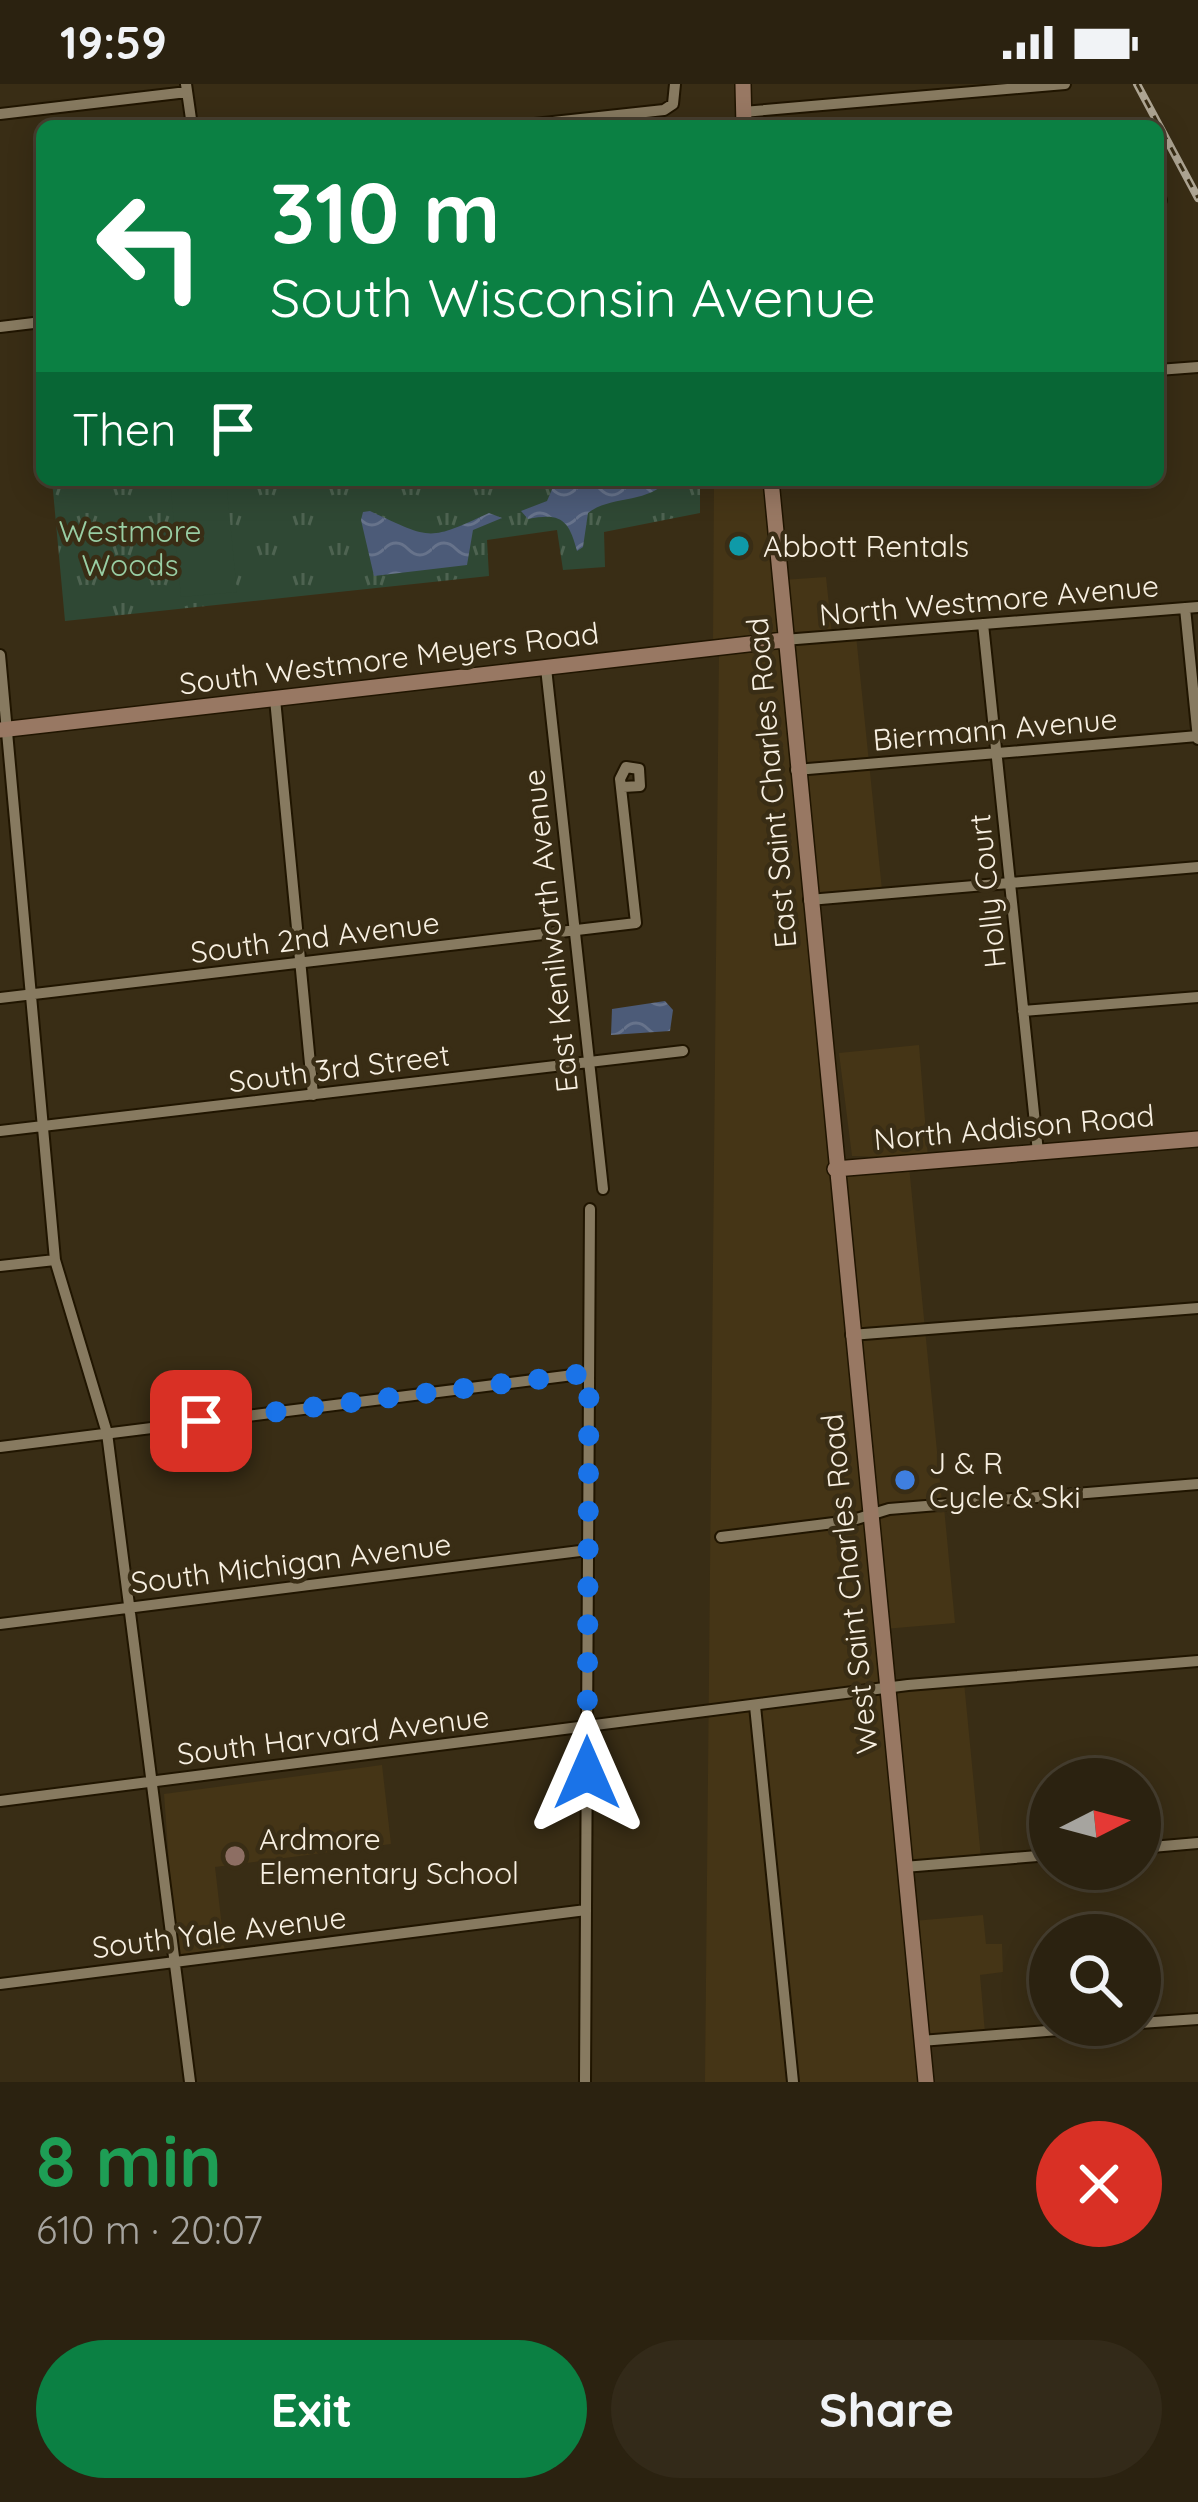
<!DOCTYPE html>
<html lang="en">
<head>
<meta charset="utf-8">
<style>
	:root { --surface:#2b2210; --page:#332a19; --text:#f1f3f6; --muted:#a6a49f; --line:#473f30; --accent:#0b8043 }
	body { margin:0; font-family:Quicksand,sans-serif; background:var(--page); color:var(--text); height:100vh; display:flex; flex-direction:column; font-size:45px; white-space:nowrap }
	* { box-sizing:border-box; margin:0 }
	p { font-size:39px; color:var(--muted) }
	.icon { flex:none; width:66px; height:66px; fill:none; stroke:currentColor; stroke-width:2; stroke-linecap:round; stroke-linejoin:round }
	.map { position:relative; height:1998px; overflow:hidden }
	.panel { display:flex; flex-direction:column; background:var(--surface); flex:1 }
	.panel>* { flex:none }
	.banner { position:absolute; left:36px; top:36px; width:1128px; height:366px; border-radius:18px; box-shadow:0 6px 30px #0003,0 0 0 3px var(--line); background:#0b8043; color:#fff; overflow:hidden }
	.needle { width:78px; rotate:84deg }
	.tools { position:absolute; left:1029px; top:1674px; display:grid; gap:24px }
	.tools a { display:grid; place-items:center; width:132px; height:132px; border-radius:50%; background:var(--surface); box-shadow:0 6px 30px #0003,0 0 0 3px var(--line); font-size:60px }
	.pin { position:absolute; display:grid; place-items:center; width:102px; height:102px; color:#fff; margin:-51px; border-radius:24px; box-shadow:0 6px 18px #0006 }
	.me { position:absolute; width:132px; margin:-66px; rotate:0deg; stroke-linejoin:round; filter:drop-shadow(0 0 9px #0008) }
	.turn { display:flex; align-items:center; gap:42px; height:252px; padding:0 36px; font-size:54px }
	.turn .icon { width:156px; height:156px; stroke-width:2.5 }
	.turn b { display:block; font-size:84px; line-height:102px }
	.then { display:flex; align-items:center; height:114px; padding:0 36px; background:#0003; gap:24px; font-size:45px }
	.round { display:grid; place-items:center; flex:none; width:126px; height:126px; border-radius:63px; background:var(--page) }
	.overview { display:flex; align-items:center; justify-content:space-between; height:204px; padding:0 36px }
	h1 { font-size:72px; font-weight:700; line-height:90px; color:#1e9e55 }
	.button { display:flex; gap:24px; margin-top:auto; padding:24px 36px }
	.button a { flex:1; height:138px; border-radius:72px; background:var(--accent); color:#fff; font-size:48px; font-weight:700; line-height:138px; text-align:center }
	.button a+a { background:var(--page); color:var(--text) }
	.status { display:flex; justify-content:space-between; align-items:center; height:84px; padding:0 60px; background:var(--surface); direction:ltr }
	.status svg { height:33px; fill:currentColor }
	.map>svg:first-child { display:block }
	.built { fill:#453516 }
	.park { fill:url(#park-tufts) }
	.pitch { fill:#2f4834 }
	.water { fill:url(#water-waves) }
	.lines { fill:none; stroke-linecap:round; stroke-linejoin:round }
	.street-casing { stroke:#201500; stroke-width:14 }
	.secondary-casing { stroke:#201500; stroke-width:18 }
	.street { stroke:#877a60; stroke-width:10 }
	.secondary { stroke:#987863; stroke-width:15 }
	.rail-casing { stroke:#aea593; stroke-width:8 }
	.rail { stroke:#392d15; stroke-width:3; stroke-dasharray:9; stroke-linecap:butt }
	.route { stroke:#1a73e8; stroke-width:21; stroke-dasharray:0 37.8 }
	.culture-dot { fill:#0f9aa8; stroke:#392d15; stroke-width:4.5 }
	.shop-dot { fill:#3f7fe0; stroke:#392d15; stroke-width:4.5 }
	.education-dot { fill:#8d6e63; stroke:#392d15; stroke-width:4.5 }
	.labels { text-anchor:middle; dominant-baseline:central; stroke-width:9; stroke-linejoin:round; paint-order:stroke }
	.park-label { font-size:30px; fill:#99cea4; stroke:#392d15 }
	.poi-label { font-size:30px; fill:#f8f0e2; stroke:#392d15; text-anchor:start }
	.street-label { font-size:30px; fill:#f8f0e2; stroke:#392d15 }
</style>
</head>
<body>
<div class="status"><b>19:59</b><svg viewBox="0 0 49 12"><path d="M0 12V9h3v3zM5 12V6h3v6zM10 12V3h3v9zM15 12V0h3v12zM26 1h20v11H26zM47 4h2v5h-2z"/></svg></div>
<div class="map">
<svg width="1198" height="1998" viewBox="0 0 1198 1998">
	<defs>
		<pattern id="park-tufts" width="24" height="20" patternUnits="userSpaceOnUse" patternTransform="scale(3)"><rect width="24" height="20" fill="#2f4834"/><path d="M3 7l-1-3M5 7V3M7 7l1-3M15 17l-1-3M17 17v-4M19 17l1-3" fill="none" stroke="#4e6351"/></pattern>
		<pattern id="water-waves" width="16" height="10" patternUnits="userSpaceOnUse" patternTransform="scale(3)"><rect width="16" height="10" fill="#4c5b78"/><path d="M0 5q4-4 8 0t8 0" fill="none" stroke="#67738b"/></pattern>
	</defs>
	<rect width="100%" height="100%" fill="#392d15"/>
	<!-- built -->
	<path class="built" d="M714,396H768L782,553L713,560Z
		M826,493L832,550L787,554L782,496Z
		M856,551L882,806L811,813L787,559Z
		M781,561L920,1998H705L719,568Z
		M919,961L928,1074L852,1072L839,969Z
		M909,1082L942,1418L872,1427L838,1089Z
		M944,1423L955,1539L884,1545L872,1433Z
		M964,1598L981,1774L907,1780L889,1607Z
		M382,1681L391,1760L215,1783L225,1869L176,1876L164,1710Z
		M983,1831L986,1860H1002L1003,1888L980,1891L985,1949L924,1954L913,1837Z"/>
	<!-- park -->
	<path class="park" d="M52,396H700V429L604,448L605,483L563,486L557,446L487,456L489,492L65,537Z"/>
	<!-- pitch -->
	<path class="pitch" d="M170,396H226L237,508L181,513Z"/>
	<!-- water -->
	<path class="water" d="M556,396H667C649,420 611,411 588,429L583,463L577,467C569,436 561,428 528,435L521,427L547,417Z
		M370,427C432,456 428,457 489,429L502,434L473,446L467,481L374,492L361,436L363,428Z
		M665,917L673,926L670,947L611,951L612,925Z"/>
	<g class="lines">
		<defs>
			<path id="street" d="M186,0L192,42
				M743,28L1065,0
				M0,30L187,8
				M516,42L664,26L673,20L675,0
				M1158,116H1161
				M0,243L42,238
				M1158,286L1198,283
				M1185,524L1198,655
				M983,540L1038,1068
				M784,556L1198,523
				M0,571L55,1176L107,1349L190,1998
				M546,584L603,1105
				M275,615L313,1011
				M796,686L1198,652
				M809,816L1198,783
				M0,914L636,839L620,695L626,683L639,685L640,702L623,703
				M1023,927L1198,913
				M0,1047L683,967
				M0,1182L55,1176
				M851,1251L1198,1224
				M0,1363L589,1289
				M721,1453L850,1437L889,1425L1198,1400
				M0,1540L588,1466
				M755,1622L793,1998
				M0,1717L908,1601L1198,1577
				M1140,1764L1198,1759
				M904,1783L1050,1771
				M0,1900L586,1826
				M1140,1939L1198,1935
				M921,1957L1121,1941
				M585,1998L590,1125"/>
			<path id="secondary" d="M743,0L744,42
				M771,396L926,1998
				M0,646L784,556
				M835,1085L1198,1055"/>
		</defs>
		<!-- street casing -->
		<use href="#street" class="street-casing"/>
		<!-- secondary casing -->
		<use href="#secondary" class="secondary-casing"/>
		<!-- street -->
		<use href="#street" class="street"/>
		<!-- secondary -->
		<use href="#secondary" class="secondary"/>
		<defs>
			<path id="rail" d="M1137,0L1198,114"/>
		</defs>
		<!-- rail casing -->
		<use href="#rail" class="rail-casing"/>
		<!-- rail -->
		<use href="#rail" class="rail"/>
	</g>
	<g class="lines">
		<!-- route -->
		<path class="route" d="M201,1337L589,1289L587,1689"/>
	</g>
	<!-- markers -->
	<circle class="culture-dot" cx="739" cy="462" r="12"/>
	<circle class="shop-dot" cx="905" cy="1396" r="12"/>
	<circle class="education-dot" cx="235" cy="1772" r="12"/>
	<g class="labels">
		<!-- park labels -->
		<g class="park-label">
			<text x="130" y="447">Westmore<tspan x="130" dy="34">Woods</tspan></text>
		</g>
		<!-- poi labels -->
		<g class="poi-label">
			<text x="763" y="462">Abbott Rentals</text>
			<text x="929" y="1379">J &amp; R<tspan x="929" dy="34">Cycle &amp; Ski</tspan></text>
			<text x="259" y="1755">Ardmore<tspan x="259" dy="34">Elementary School</tspan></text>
		</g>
		<!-- street labels -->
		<g class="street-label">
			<text transform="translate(989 516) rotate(-5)">North Westmore Avenue</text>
			<text transform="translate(389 574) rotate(-7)">South Westmore Meyers Road</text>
			<text transform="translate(995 645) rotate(-5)">Biermann Avenue</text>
			<text transform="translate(771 699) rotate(-95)">East Saint Charles Road</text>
			<text transform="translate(987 807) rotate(-96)">Holly Court</text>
			<text transform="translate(550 847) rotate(-96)">East Kenilworth Avenue</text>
			<text transform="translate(315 853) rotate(-7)">South 2nd Avenue</text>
			<text transform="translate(339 984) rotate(-7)">South 3rd Street</text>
			<text transform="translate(1014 1043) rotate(-5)">North Addison Road</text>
			<text transform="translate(291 1479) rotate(-7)">South Michigan Avenue</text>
			<text transform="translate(849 1500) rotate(-96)">West Saint Charles Road</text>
			<text transform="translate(333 1651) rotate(-7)">South Harvard Avenue</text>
			<text transform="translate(219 1848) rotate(-7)">South Yale Avenue</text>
		</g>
	</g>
</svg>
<div class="tools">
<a><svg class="needle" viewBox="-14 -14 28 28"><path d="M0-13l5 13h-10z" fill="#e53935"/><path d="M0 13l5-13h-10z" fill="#a6a49f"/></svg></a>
<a><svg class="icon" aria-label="search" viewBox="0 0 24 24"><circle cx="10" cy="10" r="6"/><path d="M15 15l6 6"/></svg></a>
</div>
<div class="pin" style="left:201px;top:1337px;background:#d93025"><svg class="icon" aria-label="arrive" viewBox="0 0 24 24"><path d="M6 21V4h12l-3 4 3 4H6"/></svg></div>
<svg class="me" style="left:587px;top:1689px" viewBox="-20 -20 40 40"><path d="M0-17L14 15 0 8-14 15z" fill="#1a73e8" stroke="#fff" stroke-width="4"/></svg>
<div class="banner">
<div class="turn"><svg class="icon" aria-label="left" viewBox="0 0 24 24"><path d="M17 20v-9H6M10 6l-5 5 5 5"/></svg><div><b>310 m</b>South Wisconsin Avenue</div></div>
<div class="then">Then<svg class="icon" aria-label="arrive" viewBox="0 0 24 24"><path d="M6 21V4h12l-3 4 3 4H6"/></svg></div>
</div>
</div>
<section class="panel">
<div class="overview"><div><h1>8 min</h1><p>610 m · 20:07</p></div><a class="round" style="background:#d93025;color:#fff"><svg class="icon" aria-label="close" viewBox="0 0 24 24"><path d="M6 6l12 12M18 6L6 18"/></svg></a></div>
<div class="button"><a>Exit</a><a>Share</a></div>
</section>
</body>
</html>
